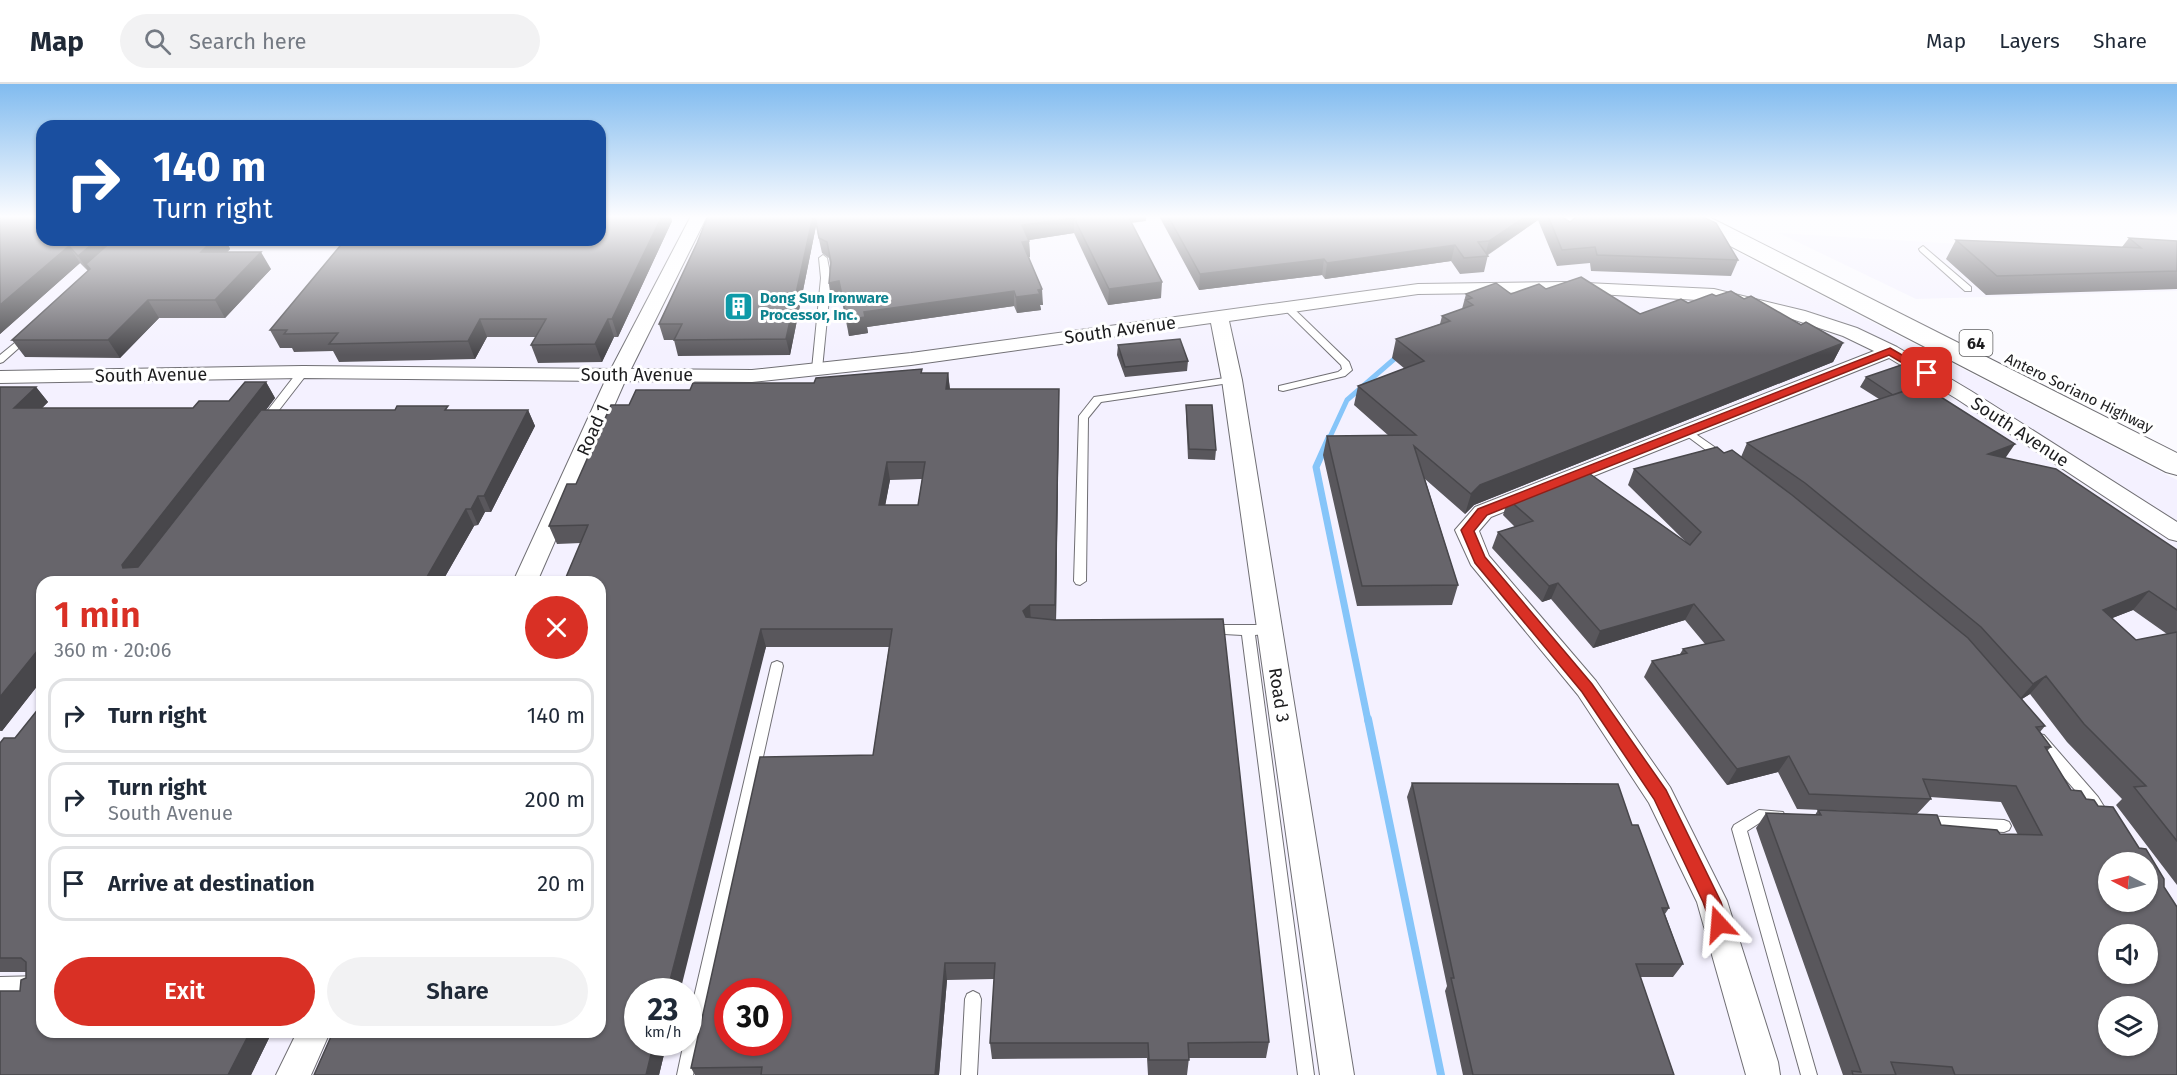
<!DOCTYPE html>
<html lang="en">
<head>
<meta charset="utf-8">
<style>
	:root { --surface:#fff; --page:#f2f2f3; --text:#1f2937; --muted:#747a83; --line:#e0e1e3; --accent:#d93025 }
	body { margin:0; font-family:"Fira Sans",sans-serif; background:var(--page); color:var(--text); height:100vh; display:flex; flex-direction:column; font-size:22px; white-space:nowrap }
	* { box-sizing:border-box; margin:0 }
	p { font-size:20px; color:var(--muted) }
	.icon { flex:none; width:33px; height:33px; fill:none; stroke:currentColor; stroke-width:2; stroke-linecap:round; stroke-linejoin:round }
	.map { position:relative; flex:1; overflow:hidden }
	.panel { position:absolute; left:36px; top:492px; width:570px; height:462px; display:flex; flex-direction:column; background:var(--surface); border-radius:18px; box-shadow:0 2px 4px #0004 }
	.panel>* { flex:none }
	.hud { position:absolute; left:36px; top:36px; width:570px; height:126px; border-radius:18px; box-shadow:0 2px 4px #0004; background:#1a4fa0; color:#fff; overflow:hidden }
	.needle { width:39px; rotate:276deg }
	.buttons { position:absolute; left:2098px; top:768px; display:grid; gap:12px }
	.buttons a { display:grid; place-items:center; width:60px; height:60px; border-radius:50%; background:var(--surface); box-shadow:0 2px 4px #0004; font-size:30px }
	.speed { position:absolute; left:624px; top:894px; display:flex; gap:12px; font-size:30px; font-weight:700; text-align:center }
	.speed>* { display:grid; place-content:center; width:78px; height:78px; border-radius:50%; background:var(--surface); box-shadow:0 2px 4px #0004; line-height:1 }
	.speed small { font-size:15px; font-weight:400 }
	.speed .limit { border:9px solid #d22; background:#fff; color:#111 }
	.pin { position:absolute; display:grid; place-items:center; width:51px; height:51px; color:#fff; margin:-26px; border-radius:12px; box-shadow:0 3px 9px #0006 }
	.me { position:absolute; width:66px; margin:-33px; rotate:341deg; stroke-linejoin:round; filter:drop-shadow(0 0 4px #0008) }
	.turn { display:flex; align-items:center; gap:21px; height:126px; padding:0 18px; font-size:27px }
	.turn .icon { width:78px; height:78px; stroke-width:2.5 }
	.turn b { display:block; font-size:42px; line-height:51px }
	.round { display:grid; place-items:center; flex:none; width:63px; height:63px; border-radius:32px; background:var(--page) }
	.overview { display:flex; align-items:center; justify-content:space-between; height:102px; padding:0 18px }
	h1 { font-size:36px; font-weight:600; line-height:45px; color:var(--accent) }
	.button { display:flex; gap:12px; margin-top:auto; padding:12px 18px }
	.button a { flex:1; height:69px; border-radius:36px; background:var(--accent); color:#fff; font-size:24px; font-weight:600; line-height:69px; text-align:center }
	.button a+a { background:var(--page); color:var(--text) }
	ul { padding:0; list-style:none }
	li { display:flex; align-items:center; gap:18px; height:75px; margin:0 12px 9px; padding:0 6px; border:3px solid var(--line); border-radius:18px }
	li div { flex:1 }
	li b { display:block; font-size:22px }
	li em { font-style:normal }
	header { display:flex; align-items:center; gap:36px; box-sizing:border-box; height:84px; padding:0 30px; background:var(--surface); border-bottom:2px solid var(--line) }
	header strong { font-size:28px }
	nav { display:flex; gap:33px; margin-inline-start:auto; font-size:21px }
	.search { width:420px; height:54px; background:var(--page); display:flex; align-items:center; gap:15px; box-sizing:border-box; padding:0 21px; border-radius:33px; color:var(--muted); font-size:22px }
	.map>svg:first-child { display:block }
	.built { fill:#f4f1ff; fill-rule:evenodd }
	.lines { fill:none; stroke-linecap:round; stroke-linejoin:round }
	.stream-far2 { stroke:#86c5f9; stroke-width:5 }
	.stream-far1 { stroke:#86c5f9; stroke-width:7 }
	.stream { stroke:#86c5f9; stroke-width:8 }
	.service-casing { stroke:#706f74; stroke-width:2 }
	.minor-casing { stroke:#706f74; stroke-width:2 }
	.primary-casing { stroke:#706f74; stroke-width:2 }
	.service { fill:#fff; fill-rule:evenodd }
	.minor { fill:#fff; fill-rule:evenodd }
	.primary { fill:#fff; fill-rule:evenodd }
	.wall { fill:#59575c; fill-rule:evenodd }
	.shaded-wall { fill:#48474b }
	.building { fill:#67656b; stroke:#48474b; stroke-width:1.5; fill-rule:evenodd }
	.route { fill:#d93025; stroke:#8d1f18; stroke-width:1.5 }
	.labels { text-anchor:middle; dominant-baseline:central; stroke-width:6; stroke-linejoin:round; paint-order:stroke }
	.far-culture-label { font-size:15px; font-weight:bold; fill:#0d838f; stroke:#fff; text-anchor:start }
	.far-street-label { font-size:15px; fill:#1c1c1e; stroke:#fff }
	.shield { fill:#fff; stroke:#606062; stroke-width:1.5 }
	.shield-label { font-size:16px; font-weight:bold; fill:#1c1c1e }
	.street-label { font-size:18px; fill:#1c1c1e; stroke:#fff }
</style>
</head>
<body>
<header>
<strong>Map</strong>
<div class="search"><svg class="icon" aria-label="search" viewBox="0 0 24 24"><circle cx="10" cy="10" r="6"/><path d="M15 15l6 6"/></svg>Search here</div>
<nav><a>Map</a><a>Layers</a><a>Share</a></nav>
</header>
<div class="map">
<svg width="2177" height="991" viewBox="0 0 2177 991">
	<rect width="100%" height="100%" fill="#fbfaff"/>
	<!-- built -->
	<path class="built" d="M0,132H42V156H600V132H1547L1551,135L1689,143L2177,396V991H0ZM42,498H600V948H42ZM2109,778H2148V818H2109ZM2109,850H2148V890H2109ZM638,908H688V958H638ZM728,908H778V958H728ZM2109,922H2148V962H2109Z
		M1779,149L2177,173V207L1916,215Z"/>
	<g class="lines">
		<!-- stream-far2 -->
		<path class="stream-far2" d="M1329,355L1347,316L1400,270"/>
		<!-- stream-far1 -->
		<path class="stream-far1" d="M1329,354L1316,383L1368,637"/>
		<!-- stream -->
		<path class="stream" d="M1368,635L1441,991"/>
		<defs>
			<path id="service" d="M1923,162L1971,203V207H1965L1920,167L1919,165Z
				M823,171L827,174L831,194L822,285L817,288L812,285L821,194L819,174Z
				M1287,220L1290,221L1349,278L1352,286L1345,292L1283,307L1279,306V302L1338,288L1342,285L1341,281L1284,225L1282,223Z
				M27,249L30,250V254L3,278L0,279V271Z
				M303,285L308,288L307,290L269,339H261L260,337L261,335L299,286Z
				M1232,293L1237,296L1236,298L1101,318L1088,334L1086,497L1080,501L1076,500L1074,497L1079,332L1094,313Z
				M1687,344L1726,371L1727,373L1726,375H1718L1683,349L1682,347Z
				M1210,541H1270L1274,543L1276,546L1274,549L1255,551L1314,991H1298L1242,551L1206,549L1204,546L1206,543Z
				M777,577L782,579L783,582L693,991H677L684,958H688V939L771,582L772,579Z
				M2039,650L2044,651L2098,713L2108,729L2106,733L2101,735L2096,733L2088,721L2034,659L2032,655L2034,651Z
				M1759,726L1783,728L1785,732L1783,736L1761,738L1747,747L1817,991H1801L1732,745L1734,741Z
				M1925,732L2004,736L2009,738L2011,742L2009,746L2004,748L1925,744L1920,742L1918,738L1920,734Z
				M42,892V908L0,909V893Z
				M973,907L979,910L981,915L977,991H961L965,915L967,910Z"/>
			<path id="minor" d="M691,132H707L631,285L752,286L911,269L1418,200L1565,198L1714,205L1805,227L1857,244L1897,263L1971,307L2177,438V457L2169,455L1957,315L1889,274L1491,433L1479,447L1489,472L1596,597L1670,703L1727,817L1778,978L1780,991H1746L1697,818L1649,719L1578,611L1471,481L1455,446L1475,423L1874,267L1843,252L1792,235L1714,217L1565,208L1418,210L1229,237L1242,296L1354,991H1320L1222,296L1211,239L911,281L752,298L625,297L537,498H513L605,297L303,294L0,299V287L303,282L611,285Z
				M297,948H330L311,991H276Z"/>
			<path id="primary" d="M1678,132H1707L2177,369V391L2166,388L1682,137Z"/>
		</defs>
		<!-- service casing -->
		<use href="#service" class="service-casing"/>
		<!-- minor casing -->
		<use href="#minor" class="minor-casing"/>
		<!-- primary casing -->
		<use href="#primary" class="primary-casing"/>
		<!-- service -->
		<use href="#service" class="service"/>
		<!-- minor -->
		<use href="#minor" class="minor"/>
		<!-- primary -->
		<use href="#primary" class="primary"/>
	</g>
	<!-- wall -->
	<path class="wall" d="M708,132H1146V137L1131,139L1161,214L1108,221L1074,149L1029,156L1030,173H1029L1043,221H1040L1041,226L1017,229L1014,222L867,243L868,249L849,252L841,213L831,214L829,199L830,180L829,174L822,169L816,142L790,271L678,272L674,256H664L659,240L697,159Z
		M1159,132H1561L1570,138L1738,176L1731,192L1591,187L1590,179L1557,182L1538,136L1488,171L1484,188L1460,190L1451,177L1325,195L1322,191L1199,206Z
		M0,133L42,156H226L230,165L227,168L271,185L225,234H159L120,274L25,273L12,256L88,187L80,179L0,250Z
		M672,137L618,253H614L602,278L538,279L531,261L536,253H487L475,275L339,278L333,267L294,268L292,264H280L270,246Z
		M2129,154L2177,157V205L1986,211L1946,175L1956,156L2122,163Z
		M1546,205L1640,230L1716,212L1744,215L1843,259L1833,278L1474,421L1465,430L1425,395L1458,501L1452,521L1357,522L1323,371L1327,352H1389L1354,321L1358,302L1405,285L1392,274L1396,255L1440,240L1442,232L1462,225L1466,210H1511Z
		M1118,261L1188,277L1187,287L1125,293L1117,271Z
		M923,289H948L950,305H1059L1056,536L1269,958L1266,974H1189L1187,991H1148L1147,974L992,975L990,959L994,895L947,896L939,991H695L691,984L873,671L889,563H766L638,958H667L659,991L600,948L581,459L557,460L549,442L576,400L629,321L690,306L814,299ZM922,395L918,421H885L890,396Z
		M1866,293L1937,300L1933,307L2006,374L2177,466V801L2116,721L2122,715L2067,658L2030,610L2022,615L2045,642L2040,648L2051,663L2047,667L2177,991H1843L1756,744L1766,729L1815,731L1818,726L1941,741L2000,750L2018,751L2001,718L1930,713L1931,715L1917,730L1797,725L1778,688L1727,701L1644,593L1652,577L1680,570L1683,565L1705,560L1685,536L1593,564L1551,515L1542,518L1492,464L1498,448L1515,443L1503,431L1508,415L1686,458L1628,401L1634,385L1724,369L1741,373L1747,359L1879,315L1860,303ZM2133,526L2167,550L2136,556L2112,534Z
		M266,298L275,314L266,326H528L535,342L491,428H485L478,441L474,442L442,498H42V596L2,647H0V303H36L48,318L42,324H193L229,317Z
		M1186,321L1216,366L1215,376L1188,375L1186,331Z
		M0,659L42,948H272L251,991H0L20,907L26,894V888H0Z
		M1412,699L1632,741L1669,824L1665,830L1683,880L1673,893H1640L1674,991H1463L1445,907L1447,902L1407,713Z"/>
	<!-- shaded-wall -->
	<path class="shaded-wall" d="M662,132H671L672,137L618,253L612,235Z
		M813,132H815L816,142L790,271L786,255Z
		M1526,132H1540L1538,136L1485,172L1489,157Z
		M1074,134V149L1023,157L1022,141Z
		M97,156H128L86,180L91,188L90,189L78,172Z
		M210,156H226L230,165L211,185L201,168Z
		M1029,157L1030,173L1023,174L1022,158Z
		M1455,161L1451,177L1325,195L1327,179Z
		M69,162L80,179L0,250V221Z
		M261,168L271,185L225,234L215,216Z
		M1324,175L1322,191L1199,206L1200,190Z
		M839,197L841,213L831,214L829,199Z
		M1162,198L1161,214L1108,221L1109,205Z
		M1042,205L1043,221H1040L1041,226L1017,229L1016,213Z
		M1014,207V222L867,243L868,249L849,252L847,236L864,228Z
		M148,216L159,234L120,274L108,256Z
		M480,235L487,253L475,275L468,257Z
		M608,235L614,253L602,278L595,260Z
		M1843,259L1833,278L1474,421L1465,430L1471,410L1480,401Z
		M948,289L950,307L946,305Z
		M266,298L275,314L134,497L123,484L122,481Z
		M1937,300L1931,310L1898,314Z
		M36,303L48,318L26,340L14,324Z
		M1059,305V322L1056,539L1055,521Z
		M528,326L535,342L491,428L484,412Z
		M2015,360L2002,379L1988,370Z
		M887,378L890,396L882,439L879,421Z
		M478,412L485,428L478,441L471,425Z
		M466,425L474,442L442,498H424Z
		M1558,499L1551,515L1542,518L1549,502Z
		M2149,507L2133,526L2087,544L2103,526Z
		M1694,520L1685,536L1593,564L1600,547Z
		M1030,521L1031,539L1024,545L1023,527Z
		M761,545L766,563L680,908H667Z
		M42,561V596L2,647L0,645V613Z
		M2046,592L2030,610L2017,618L2033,600Z
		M1789,672L1778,688L1727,701L1737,685Z
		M945,879L947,896L939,991H935Z
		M250,948H272L251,991H228Z
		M654,958H667L659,991H646Z"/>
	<!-- building -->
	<path class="building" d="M21,132H42V156H97L78,172L69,162L0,221V133H20Z
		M600,132H662L612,235H608L595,260L531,261L546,235H480L468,257L329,260L338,249L284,250L287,246H270L345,156H600Z
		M708,132H813L786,255L674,256L682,240H659L697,159Z
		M815,132H1128L1162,198L1109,205L1074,134L1022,141L1029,157L1022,158L1042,205L1038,206L1040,210L1016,213L1014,207L864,228L865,233L847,236L839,197L829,199L831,178L827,158L819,154Z
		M1168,132H1526L1489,157L1478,158L1488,172L1464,174L1455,161L1327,179L1324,175L1200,190Z
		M1548,132H1561L1570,138L1577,132H1701L1716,139L1738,176L1597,171L1595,163L1562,166Z
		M2129,154L2177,157V187L1997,192L1956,156L2141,164Z
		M113,156H213L201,168H261L215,216H148L108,256H12L90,185L86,180Z
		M1581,193L1640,230L1681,215L1688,219L1712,210L1716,212L1731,207L1744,215L1751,212L1801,241L1806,238L1843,259L1480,401L1471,410L1414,362L1458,501L1362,502L1327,352L1416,351L1358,302L1424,277L1396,255L1450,237L1442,232L1473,221L1466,216L1472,214L1466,210L1496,199L1511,210L1539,200L1546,205Z
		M1180,255L1188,277L1125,283L1118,261Z
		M1904,280L1937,300L1927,304L1922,301L1893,311L1866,293Z
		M922,285L921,289H948L946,305H1059L1055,521H1030L1023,527L1026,533L1055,536L1223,535L1269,958L1188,959L1189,976H1149L1148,959H990L995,879H945L935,991H761L762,983L691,984L760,673L873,671L892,545H761L667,908H638V958H654L646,991H314L333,948H600V498H564L588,441L549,442L567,400H576L611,321H629L636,306H690L693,299H814L816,294ZM887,378H925L918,421H879ZM728,908H778V958H728Z
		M245,298H266L122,481L123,484L138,483L261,326H395L397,322H448L445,326H528L484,412H478L471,425H466L424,498H42V561L0,613V303H36L14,324H193L199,317H229Z
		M1922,301L2015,360L1988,370L2056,385L2177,466V526L2149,507L2103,526L2136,556L2177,548V757L2134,703L2146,702L2084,640L2046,592L2033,600L1981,543L1805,399L1747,359Z
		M1186,321H1212L1216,366L1189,365Z
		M1717,363L1724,369L1732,366L1792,411L1968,554L2045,642L2036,643L2051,663H2045L2071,706L2081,707L2086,715L2094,716L2098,722L2113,723L2139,764L2146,765L2164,795V803L2177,823V991H1955L1952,983L1891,978L1896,991H1853L1852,987L1861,988L1766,729L1821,731L1818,726L1937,731L1941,741L1997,746L2000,750L2042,751L2016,702L1923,695L1931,715L1809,710L1789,672L1737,685L1652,577L1687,569L1683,565L1724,556L1694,520L1600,547L1558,499L1549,502L1498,448L1533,437L1508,415L1583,385L1690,461L1701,448L1634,385ZM2109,778H2148V818H2109ZM2109,850H2148V890H2109ZM2109,922H2148V962H2109Z
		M39,624H42V948H250L228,991H0V907H20L21,896L26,894V878L21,874H0V659L4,654H15Z
		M1412,699L1618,700L1632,741H1638L1669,824H1662L1683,880H1636L1674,991H1473L1451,894H1454Z"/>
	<!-- sky -->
	<linearGradient id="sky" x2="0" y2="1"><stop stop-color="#81bbef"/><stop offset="0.49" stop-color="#fdfdff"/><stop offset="1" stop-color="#fdfdff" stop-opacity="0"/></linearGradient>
	<rect width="2177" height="271" fill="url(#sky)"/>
	<!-- route -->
	<path class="route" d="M1890,264L1933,289L1931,291H1923L1889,271L1487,431L1474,447L1485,473L1592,600L1666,706L1721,818L1728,840L1725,846L1719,848L1713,846L1703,818L1654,715L1582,608L1475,479L1461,446L1478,425Z"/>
	<!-- icons -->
	<defs>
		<symbol id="building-square" viewBox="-11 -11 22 22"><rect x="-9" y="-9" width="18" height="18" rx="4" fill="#0f9aa8" stroke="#fff"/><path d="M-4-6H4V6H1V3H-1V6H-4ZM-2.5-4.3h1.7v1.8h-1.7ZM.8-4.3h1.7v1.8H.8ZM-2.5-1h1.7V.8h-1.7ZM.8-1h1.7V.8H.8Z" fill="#fff"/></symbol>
	</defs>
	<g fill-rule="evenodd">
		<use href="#building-square" x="722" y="206" width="33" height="33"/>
	</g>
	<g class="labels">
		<!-- far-culture labels -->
		<g class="far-culture-label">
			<text x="760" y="214">Dong Sun Ironware<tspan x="760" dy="17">Processor, Inc.</tspan></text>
		</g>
		<!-- far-street labels -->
		<g class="far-street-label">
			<text transform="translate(2079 309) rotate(26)">Antero Soriano Highway</text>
		</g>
		<!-- shield labels -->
		<rect class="shield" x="1959.5" y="246" width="33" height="26" rx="4.5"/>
		<g class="shield-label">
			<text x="1976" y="259">64</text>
		</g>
		<!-- street labels -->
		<g class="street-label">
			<text transform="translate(1120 246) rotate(-8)">South Avenue</text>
			<text transform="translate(151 291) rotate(-1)">South Avenue</text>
			<text x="637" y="291">South Avenue</text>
			<text transform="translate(593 346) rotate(-66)">Road 1</text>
			<text transform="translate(2020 348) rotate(33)">South Avenue</text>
			<text transform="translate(1279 611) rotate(81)">Road 3</text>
		</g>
	</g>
</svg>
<div class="buttons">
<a><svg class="needle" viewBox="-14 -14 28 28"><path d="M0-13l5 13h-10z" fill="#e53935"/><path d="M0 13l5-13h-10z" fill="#747a83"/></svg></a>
<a><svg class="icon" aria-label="sound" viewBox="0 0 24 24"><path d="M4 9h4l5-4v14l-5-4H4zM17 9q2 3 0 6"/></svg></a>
<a><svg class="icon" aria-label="layers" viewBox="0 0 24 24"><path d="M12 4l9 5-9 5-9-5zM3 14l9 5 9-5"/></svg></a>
</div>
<div class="speed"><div>23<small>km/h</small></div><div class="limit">30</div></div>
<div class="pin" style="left:1927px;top:289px;background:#d93025"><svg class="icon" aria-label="arrive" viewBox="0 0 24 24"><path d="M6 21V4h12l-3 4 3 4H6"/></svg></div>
<svg class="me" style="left:1719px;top:840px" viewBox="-20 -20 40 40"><path d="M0-17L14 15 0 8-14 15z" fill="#d93025" stroke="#fff" stroke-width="4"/></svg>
<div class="hud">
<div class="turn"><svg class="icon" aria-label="right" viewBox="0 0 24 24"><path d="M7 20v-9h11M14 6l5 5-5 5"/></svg><div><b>140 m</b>Turn right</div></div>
</div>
<section class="panel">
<div class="overview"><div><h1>1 min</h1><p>360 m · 20:06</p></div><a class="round" style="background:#d93025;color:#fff"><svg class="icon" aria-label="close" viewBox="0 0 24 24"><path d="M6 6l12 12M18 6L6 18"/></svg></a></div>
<ul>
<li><svg class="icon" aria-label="right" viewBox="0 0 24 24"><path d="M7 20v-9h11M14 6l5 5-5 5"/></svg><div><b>Turn right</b></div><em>140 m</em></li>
<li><svg class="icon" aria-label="right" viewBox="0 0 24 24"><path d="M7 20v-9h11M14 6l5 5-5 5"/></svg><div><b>Turn right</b><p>South Avenue</p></div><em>200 m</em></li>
<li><svg class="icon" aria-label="arrive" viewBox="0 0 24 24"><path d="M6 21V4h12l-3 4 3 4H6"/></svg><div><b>Arrive at destination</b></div><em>20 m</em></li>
</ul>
<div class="button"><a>Exit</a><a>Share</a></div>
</section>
</div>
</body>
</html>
